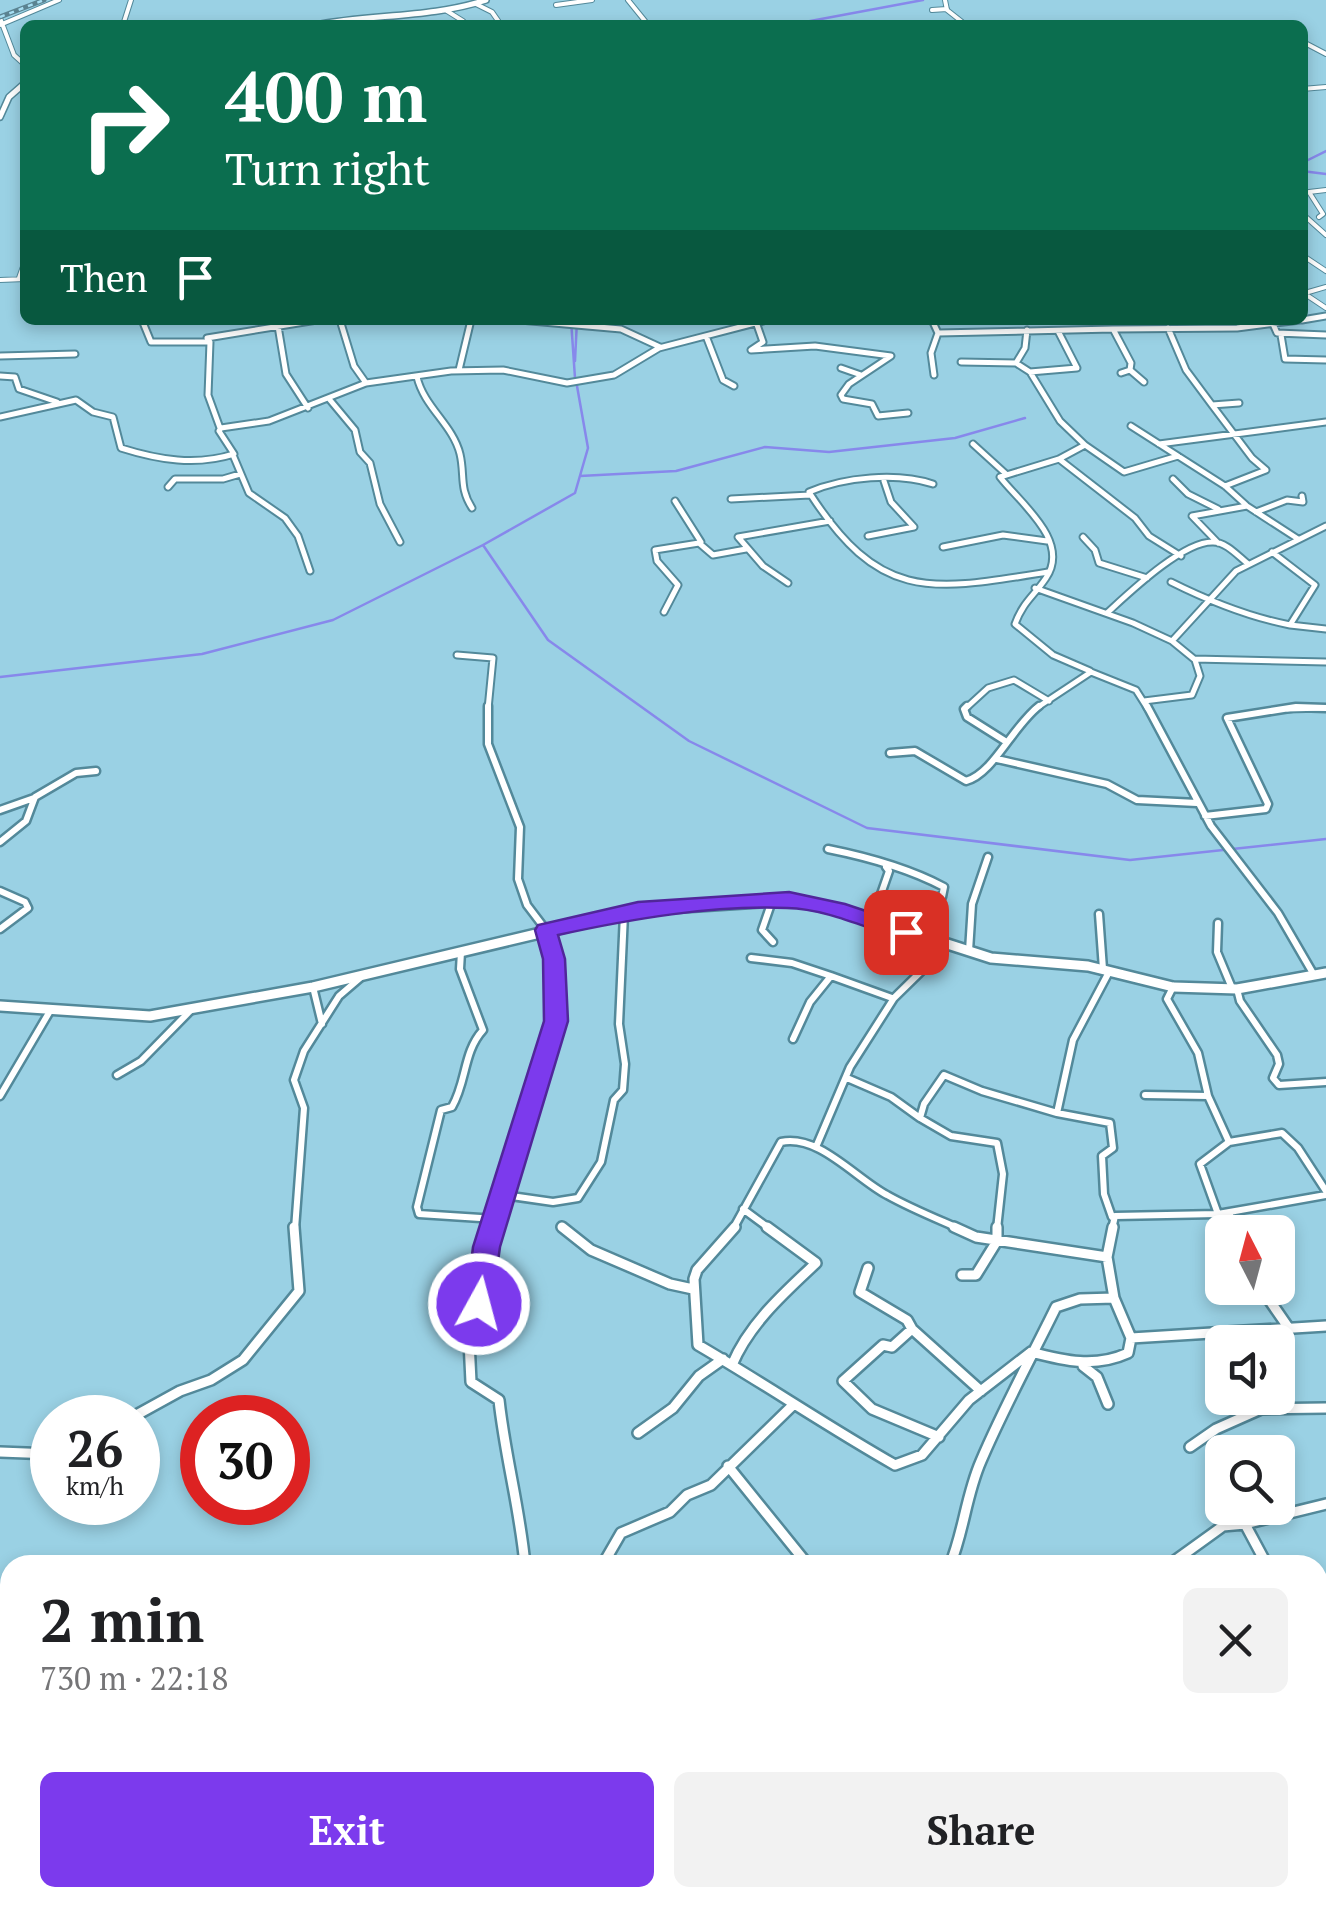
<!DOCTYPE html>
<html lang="en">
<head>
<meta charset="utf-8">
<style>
	:root { --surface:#fff; --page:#f2f2f2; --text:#202124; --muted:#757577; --accent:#7c3aed }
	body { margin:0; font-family:"PT Serif",serif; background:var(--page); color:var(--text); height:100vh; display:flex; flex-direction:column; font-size:38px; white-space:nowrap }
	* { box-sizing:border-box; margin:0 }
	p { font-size:32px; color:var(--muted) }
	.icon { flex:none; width:55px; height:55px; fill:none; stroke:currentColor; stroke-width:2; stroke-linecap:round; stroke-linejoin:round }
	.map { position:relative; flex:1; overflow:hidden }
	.sheet { position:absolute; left:0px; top:1555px; width:1328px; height:352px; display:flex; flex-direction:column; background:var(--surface); border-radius:30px 30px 0 0; box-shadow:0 5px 15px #0003 }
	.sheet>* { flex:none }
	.guide { position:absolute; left:20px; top:20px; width:1288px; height:305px; border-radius:15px; box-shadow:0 5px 15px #0003; background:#0b6e4f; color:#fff; overflow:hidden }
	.needle { width:65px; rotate:354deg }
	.fabs { position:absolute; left:1205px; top:1215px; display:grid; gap:20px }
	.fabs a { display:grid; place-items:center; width:90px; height:90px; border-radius:15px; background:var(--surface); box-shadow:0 5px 15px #0003; font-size:50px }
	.speed { position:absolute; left:30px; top:1395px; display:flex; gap:20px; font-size:50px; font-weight:700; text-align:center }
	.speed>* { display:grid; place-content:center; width:130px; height:130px; border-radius:50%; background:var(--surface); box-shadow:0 5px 15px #0003; line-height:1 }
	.speed small { font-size:25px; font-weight:400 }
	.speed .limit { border:15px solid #d22; background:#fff; color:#111 }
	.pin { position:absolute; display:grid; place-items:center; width:85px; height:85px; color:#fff; margin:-42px; border-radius:20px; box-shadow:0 5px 15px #0006 }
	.me { position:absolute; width:110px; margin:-55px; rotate:7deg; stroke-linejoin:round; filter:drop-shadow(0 0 8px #0008) }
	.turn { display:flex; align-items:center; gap:35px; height:210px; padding:0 40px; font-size:45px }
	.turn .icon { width:130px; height:130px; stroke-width:2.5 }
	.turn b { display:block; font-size:70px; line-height:85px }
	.then { display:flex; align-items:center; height:95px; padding:0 40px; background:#0003; gap:20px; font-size:38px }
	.round { display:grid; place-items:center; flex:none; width:105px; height:105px; border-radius:15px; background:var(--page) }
	.overview { display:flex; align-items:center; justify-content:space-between; height:170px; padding:0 40px }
	h1 { font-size:60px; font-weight:600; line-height:75px }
	.action { display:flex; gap:20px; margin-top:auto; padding:20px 40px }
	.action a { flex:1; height:115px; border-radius:15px; background:var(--accent); color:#fff; font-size:40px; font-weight:600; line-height:115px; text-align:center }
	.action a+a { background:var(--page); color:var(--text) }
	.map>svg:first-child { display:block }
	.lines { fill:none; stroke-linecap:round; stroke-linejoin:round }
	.stream { stroke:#8788eb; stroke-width:2.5 }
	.street-far3-casing { stroke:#53899a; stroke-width:6 }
	.street-far2-casing { stroke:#53899a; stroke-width:9 }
	.street-far1-casing { stroke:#53899a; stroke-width:11 }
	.street-casing { stroke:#53899a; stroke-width:14 }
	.secondary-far1-casing { stroke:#53899a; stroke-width:8 }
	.secondary-casing { stroke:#53899a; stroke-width:14 }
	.street-far3 { stroke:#fff; stroke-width:4 }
	.street-far2 { stroke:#fff; stroke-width:5 }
	.street-far1 { stroke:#fff; stroke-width:6 }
	.street { stroke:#fff; stroke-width:9 }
	.secondary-far1 { stroke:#fff; stroke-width:5 }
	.secondary { stroke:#fff; stroke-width:9 }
	.rail-casing { stroke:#5b8391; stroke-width:5 }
	.rail { stroke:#a6def2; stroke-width:2.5; stroke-dasharray:5; stroke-linecap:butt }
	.route { fill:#7c3aed; stroke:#51269a; stroke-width:2.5 }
</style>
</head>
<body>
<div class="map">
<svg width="1326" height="1906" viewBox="0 0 1326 1906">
	<rect width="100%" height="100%" fill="#9ad1e4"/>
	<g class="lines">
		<!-- stream -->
		<path class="stream" d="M789,25L923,0
			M1302,163L1326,151
			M1302,171L1326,174
			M571,320L575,378
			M575,361L577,320
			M580,476L676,471L765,447L829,452L955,438L1025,418
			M483,545L548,640L689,741L867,828L1130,860L1326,839
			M0,677L202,654L333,620L483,545L575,493L588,448L577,386"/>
		<defs>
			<path id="street-far3" d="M628,0L645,21
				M945,0L947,10L966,25
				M476,4L492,12L501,25
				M556,5L592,0
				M932,10L947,9
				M447,11L463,21
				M0,18L14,55L25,65
				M0,25L59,0
				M123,25L131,0
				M1305,43L1326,54
				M1302,89L1326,87
				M1319,217L1323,214L1309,192L1326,190
				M1307,218L1326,235
				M1302,255L1326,271
				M19,278L25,261
				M0,280L25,279
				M1302,292L1326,308
				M1305,293L1326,287"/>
			<path id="street-far2" d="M142,320L151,342H210L208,395L220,428
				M282,320L278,326L286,374L308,408
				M340,320L354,366L366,383
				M520,320L621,329L660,347
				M932,320L938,333L931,353L934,375
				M1302,320L1326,316
				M756,322L763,342L751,350L815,346L891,356L849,384L841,395L843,399L872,404L878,416L908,413
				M1273,324L1277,333L1326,335
				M1168,328L1186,370L1212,405
				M1113,329L1237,328L1300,320
				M1027,330L1025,348L1016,363L1030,372L1060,421L1085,445L1059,459L1135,518L1149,536L1181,556
				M938,333L1113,329L1131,363L1130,370L1121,373
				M1281,335L1285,359L1326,360
				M706,336L723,380L734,386
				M207,338L317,320
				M0,356L75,354
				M961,362L1016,363
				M841,368L861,375
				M459,370L471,320
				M1130,370L1144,382
				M1030,372L1077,368L1058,331
				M0,376L15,377L19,389L57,402
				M417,377C424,407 453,425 460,454C465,475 459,488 472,508
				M330,400L355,430L360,452L370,463L380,504L400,542
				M0,417L76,400L93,412L113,417L121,448C159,460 196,466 234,454L219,431L221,428L269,421L366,383L451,371L503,370L567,383L614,375L659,348L767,320
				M1131,426L1225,486L1246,505
				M973,444L1006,474
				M1159,444L1326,422
				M1085,445L1124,472L1178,456
				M233,455L249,493L285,518L298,536L310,571
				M1059,459L1000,477C1020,503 1071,541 1046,578C1034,596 1023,602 1015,624L1053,655L1090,671
				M1173,479L1188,494L1218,509
				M933,484C897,472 844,477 809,492C880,603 931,591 1048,572
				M1225,486L1266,470L1252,458L1212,405L1239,403
				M168,487L175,479H223L240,474
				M731,499L810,495
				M675,501L701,542
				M1256,512L1287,500L1303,502L1302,496
				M868,536L914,527L891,502L884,481
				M1083,537L1095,550L1099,563L1147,578
				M1218,543L1192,516L1247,506L1298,539
				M943,547L1003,535L1047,541
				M1171,582C1209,601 1249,617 1290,625L1315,585L1272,552
				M788,583L763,566L738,537L830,521
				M1035,588L1133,623L1172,641L1194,659L1326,662
				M664,612L678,585L657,561L655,550L699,543L713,555L746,549
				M1107,613C1129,593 1183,541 1213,542C1226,542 1238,556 1247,563
				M1290,625L1326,629
				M1172,641L1236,571L1326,526
				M457,655L493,658L488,709
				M1144,701L1192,695L1200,676L1195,660
				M965,709L988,688L1014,680L1049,701
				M1035,709L1091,672L1136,690L1148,709
				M1287,709L1326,708"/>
			<path id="street-far1" d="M488,706V744L520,827L518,879L527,905L546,930L552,951L557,1008L551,1046L517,1138L492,1229
				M967,706L964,709L967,717L1005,741
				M1147,706L1211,826L1278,913L1314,975
				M890,753L915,751L966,781C993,774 1012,727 1039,706
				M997,759L1107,784L1137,800L1197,803
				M0,810L34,798
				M1205,816L1266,809L1268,804L1227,718L1296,707L1326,708
				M0,842L26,821L35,797L76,773L96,771
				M828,849C868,857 908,868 944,887L942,897
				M0,891L25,902L28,908L0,929
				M772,901L762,930L773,942
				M1099,914L1103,969
				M872,920L889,871L886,867
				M1218,923L1217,952L1232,988
				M969,951L972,904L988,857
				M461,952L460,969L483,1030C463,1052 467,1081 452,1107L441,1110L417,1207L419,1214L496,1219
				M751,958L792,963L831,976
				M1109,972L1073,1040L1057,1113L1110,1123L1113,1148L1102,1156L1104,1194L1112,1217
				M313,987L322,1024
				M1237,989L1240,1001L1277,1055L1279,1064L1273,1078L1279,1085L1326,1082
				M793,1039L810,1002L831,976L892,998
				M117,1075L141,1061L190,1011
				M847,1078L891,1097L920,1118
				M1145,1095L1208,1096L1198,1053L1167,999L1173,987
				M0,1096L50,1011
				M1208,1096L1229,1142L1282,1133L1298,1148L1326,1191
				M816,1147L850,1067L894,998L947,946
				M504,1195L553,1202L578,1198L601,1162L614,1100L623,1090L625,1064L619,1024L624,914
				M743,1209L770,1229
				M1229,1213L1236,1229
				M1218,1214L1200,1164L1229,1142
				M295,1229L304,1108L294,1080L304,1051L339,996L360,978
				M733,1229L781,1142C819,1134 855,1178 887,1195C910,1208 935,1218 960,1229
				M997,1229L1003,1174L997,1143L951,1136L920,1118L924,1104L944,1075L982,1091L1057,1113
				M1112,1229L1115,1216L1218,1214L1326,1195"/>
			<path id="street" d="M492,1227L469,1341L471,1382L499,1400C505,1456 520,1509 525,1565
				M562,1227L591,1250L670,1284L693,1289
				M735,1227L697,1270L694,1279L698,1345C765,1384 828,1427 895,1465L922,1455L969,1400L1031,1352
				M954,1227L976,1237L1107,1257L1113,1227
				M1235,1227L1237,1232
				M1107,1257L1114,1298
				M868,1268L860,1292L907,1320L912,1329
				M962,1275H976L997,1241V1227
				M1261,1288L1288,1327
				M1031,1352C1065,1361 1095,1368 1128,1353L1131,1338
				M732,1365C749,1324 784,1293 816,1263L767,1227
				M1083,1366L1097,1377L1108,1404
				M131,1418L180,1391L211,1380L243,1360L299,1291L294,1227
				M638,1433L673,1408L699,1376L723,1359
				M939,1437L872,1409L843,1381L883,1345L892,1347L912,1329L981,1391
				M1190,1447L1216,1429L1261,1409L1326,1408
				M0,1452L52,1454
				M728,1466L808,1565
				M607,1565L606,1559L621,1533L670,1512L687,1495L711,1485L793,1405
				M950,1565C964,1531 966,1495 981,1461C1003,1409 1031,1358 1056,1307L1080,1299L1114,1298L1131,1338L1326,1326
				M1169,1565L1223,1526L1245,1524
				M1267,1565L1245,1524L1326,1504
				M0,1713L10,1664
				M1318,1792L1326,1794
				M192,1898L193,1906
				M341,1898V1906
				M460,1898V1906
				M984,1898L991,1906
				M1110,1898L1113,1906
				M1237,1898L1240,1906
				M540,1906L541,1898
				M757,1906L761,1898"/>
			<path id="secondary-far1" d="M315,25C372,14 431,18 486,0
				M0,117L9,97L25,83"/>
			<path id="secondary" d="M0,1006L150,1016L313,987L637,910L789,900L845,911L991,958L1088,966L1173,987L1237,989L1326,973"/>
		</defs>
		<!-- street-far3 casing -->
		<use href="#street-far3" class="street-far3-casing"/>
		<!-- street-far2 casing -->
		<use href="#street-far2" class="street-far2-casing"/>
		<!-- street-far1 casing -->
		<use href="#street-far1" class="street-far1-casing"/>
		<!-- street casing -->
		<use href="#street" class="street-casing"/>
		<!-- secondary-far1 casing -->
		<use href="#secondary-far1" class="secondary-far1-casing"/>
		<!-- secondary casing -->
		<use href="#secondary" class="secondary-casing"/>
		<!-- street-far3 -->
		<use href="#street-far3" class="street-far3"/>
		<!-- street-far2 -->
		<use href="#street-far2" class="street-far2"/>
		<!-- street-far1 -->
		<use href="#street-far1" class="street-far1"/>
		<!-- street -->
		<use href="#street" class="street"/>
		<!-- secondary-far1 -->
		<use href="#secondary-far1" class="secondary-far1"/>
		<!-- secondary -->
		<use href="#secondary" class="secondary"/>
		<defs>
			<path id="rail" d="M0,17L44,0"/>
		</defs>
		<!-- rail casing -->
		<use href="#rail" class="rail-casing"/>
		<!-- rail -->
		<use href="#rail" class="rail"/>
	</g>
	<!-- route -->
	<path class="route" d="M789,892L845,904L914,927L917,932L906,940C867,929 828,909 787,908C712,905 631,919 558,935L565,959L568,1021L500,1247L492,1304L488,1311L479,1315L470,1311L466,1304L473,1247L544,1021L543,959L535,930L538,925L638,902Z"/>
</svg>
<div class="fabs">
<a><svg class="needle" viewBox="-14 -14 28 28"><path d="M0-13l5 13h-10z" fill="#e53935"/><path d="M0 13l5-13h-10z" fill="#757577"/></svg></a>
<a><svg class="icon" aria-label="sound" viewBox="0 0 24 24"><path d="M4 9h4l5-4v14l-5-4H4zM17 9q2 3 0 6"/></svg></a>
<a><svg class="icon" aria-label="search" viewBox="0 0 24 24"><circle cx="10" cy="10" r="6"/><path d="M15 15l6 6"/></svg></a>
</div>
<div class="speed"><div>26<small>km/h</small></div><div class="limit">30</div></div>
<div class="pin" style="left:906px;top:932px;background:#d93025"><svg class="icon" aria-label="arrive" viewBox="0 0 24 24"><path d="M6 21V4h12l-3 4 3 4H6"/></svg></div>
<svg class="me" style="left:479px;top:1304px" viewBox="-20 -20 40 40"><circle r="17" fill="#7c3aed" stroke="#fff" stroke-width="3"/><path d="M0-11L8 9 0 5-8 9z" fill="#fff"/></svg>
<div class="guide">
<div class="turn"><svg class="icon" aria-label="right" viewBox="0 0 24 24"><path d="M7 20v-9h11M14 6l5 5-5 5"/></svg><div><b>400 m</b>Turn right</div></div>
<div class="then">Then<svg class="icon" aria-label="arrive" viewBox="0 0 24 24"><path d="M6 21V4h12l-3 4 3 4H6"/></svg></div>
</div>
<section class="sheet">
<div class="overview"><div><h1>2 min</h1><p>730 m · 22:18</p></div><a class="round"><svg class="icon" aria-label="close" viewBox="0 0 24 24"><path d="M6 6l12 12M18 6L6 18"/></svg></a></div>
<div class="action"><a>Exit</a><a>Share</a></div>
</section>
</div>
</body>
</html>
